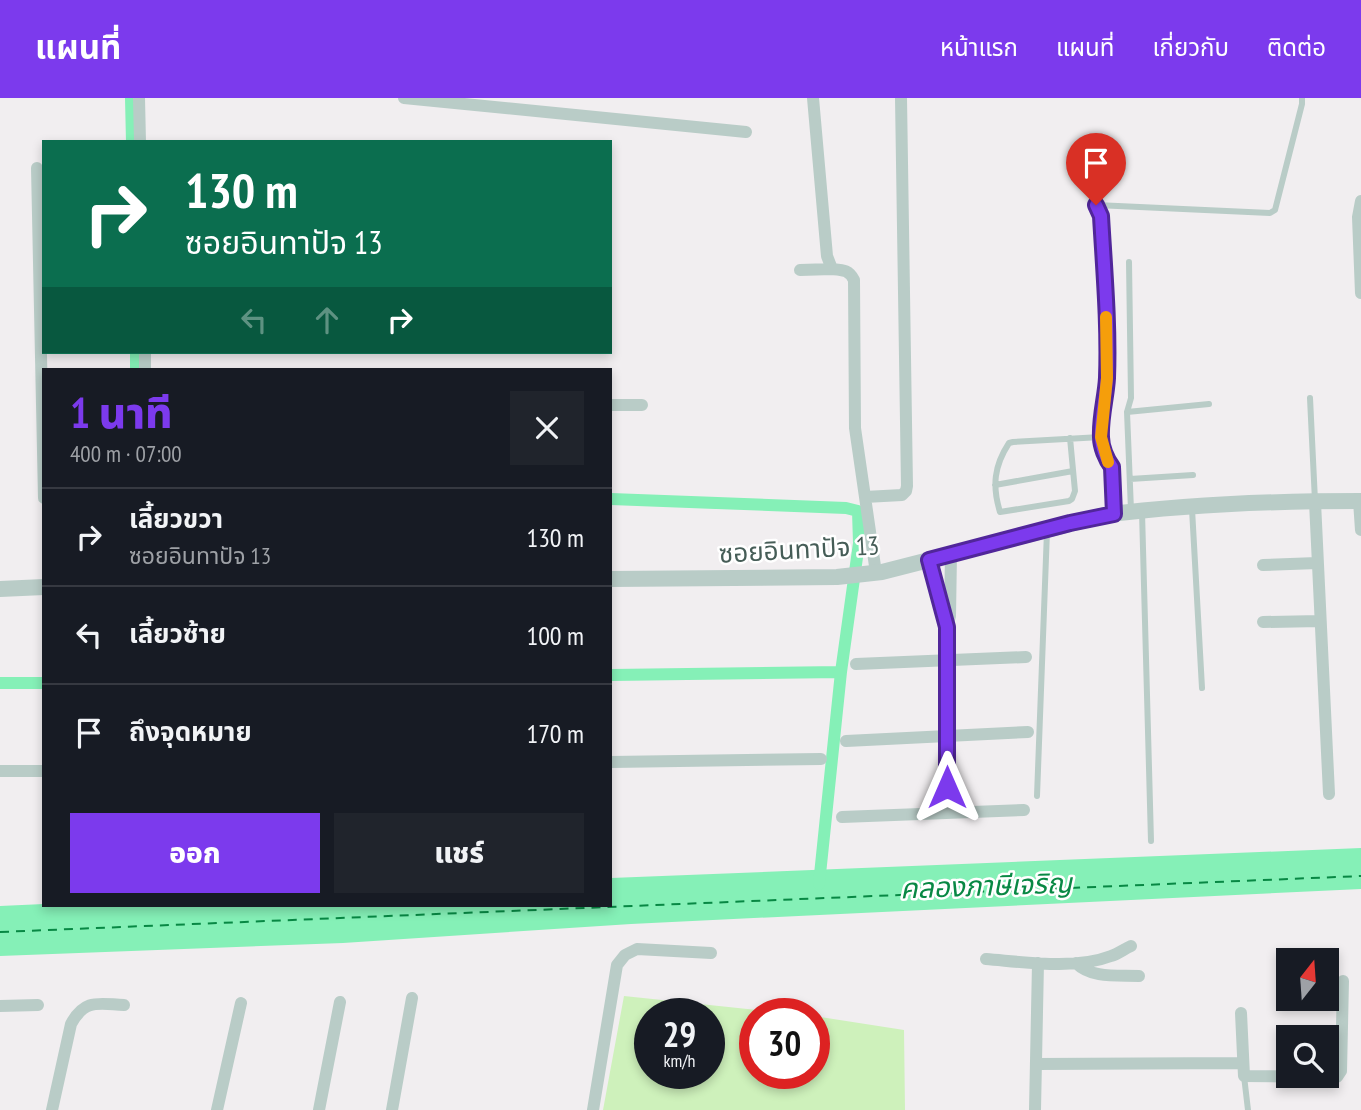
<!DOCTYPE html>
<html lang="th">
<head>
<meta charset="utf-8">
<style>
	:root { --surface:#171b24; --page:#20242c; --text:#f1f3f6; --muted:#9ea1a6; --line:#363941; --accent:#7c3aed }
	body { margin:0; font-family:"PT Sans Narrow","Noto Sans Thai",sans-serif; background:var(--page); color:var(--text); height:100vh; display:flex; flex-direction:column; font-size:26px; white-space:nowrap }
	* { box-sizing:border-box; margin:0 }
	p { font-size:23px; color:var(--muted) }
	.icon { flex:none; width:38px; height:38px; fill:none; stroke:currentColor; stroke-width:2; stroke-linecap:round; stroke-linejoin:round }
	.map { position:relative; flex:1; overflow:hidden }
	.panel { position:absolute; left:42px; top:270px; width:570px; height:539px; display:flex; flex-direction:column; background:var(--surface); border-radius:0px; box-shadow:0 4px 10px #0003 }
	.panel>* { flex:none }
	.top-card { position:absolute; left:42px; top:42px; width:570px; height:214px; border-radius:0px; box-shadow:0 4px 10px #0003; background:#0b6e4f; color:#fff; overflow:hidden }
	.needle { width:46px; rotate:17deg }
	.buttons { position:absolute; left:1276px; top:850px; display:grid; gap:14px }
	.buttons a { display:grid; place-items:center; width:63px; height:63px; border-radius:0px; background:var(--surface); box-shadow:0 4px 10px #0003; font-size:35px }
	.speed { position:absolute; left:634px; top:900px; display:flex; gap:14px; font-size:35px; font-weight:700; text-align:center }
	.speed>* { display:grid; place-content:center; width:91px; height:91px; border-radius:50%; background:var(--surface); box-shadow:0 4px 10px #0003; line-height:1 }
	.speed small { font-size:18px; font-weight:400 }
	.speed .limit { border:10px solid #d22; background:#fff; color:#111 }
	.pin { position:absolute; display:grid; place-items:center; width:60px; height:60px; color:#fff; margin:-72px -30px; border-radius:50% 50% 50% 0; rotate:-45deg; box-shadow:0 0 7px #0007 }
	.pin .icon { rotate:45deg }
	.me { position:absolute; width:77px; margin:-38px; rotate:0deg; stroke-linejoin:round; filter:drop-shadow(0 0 5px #0008) }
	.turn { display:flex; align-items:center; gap:24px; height:147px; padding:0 28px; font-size:32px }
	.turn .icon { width:91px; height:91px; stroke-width:2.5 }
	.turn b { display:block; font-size:49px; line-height:60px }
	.lanes { display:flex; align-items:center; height:66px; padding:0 28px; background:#0003; justify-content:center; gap:35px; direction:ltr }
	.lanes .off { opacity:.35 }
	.round { display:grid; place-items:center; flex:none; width:74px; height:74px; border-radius:0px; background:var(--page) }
	.headline { display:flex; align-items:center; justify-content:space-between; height:119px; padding:0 28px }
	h1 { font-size:42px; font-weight:800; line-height:52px; color:var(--accent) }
	.primary-button { display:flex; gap:14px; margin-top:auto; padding:14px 28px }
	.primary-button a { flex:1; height:80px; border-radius:0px; background:var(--accent); color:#fff; font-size:28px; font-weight:800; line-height:80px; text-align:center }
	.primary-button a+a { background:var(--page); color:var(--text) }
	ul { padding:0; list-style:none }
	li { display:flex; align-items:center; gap:21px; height:98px; padding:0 28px; border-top:2px solid var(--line) }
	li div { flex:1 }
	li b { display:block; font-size:26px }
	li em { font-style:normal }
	header { display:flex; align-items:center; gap:42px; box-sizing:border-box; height:98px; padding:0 35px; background:var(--accent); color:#fff }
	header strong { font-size:33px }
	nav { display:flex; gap:38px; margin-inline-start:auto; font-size:24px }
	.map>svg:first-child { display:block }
	.green { fill:#cef1bb; fill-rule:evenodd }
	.water { fill:#85f0b7 }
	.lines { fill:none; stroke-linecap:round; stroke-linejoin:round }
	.canal { stroke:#85f0b7; stroke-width:12 }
	.ferry { stroke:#088844; stroke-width:2; stroke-dasharray:9 7; stroke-linecap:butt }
	.service { stroke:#b9ccc7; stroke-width:6 }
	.minor { stroke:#b9ccc7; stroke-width:12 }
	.tertiary { stroke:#b9ccc7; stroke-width:16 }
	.route-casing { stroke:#51269a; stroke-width:18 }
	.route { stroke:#7c3aed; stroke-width:12 }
	.slow { stroke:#f59e0b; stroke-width:12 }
	.labels { text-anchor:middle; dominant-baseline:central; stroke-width:5; stroke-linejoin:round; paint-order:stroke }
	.street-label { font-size:26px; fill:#465d57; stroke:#fff }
	.water-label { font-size:28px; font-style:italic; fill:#088844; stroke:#fff }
</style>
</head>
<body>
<header>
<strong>แผนที่</strong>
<nav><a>หน้าแรก</a><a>แผนที่</a><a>เกี่ยวกับ</a><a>ติดต่อ</a></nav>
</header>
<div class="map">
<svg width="1361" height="1012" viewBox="0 0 1361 1012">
	<rect width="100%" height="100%" fill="#f1eef0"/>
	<!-- green -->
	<path class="green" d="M624,898L786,915H754V975H814V918L904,932L905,1012H603ZM649,915H709V975H649Z"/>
	<!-- water -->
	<path class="water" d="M1361,750V791L631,826L343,845L0,858V808L44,806L611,807V780Z"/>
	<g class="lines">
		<!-- canal -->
		<path class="canal" d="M131,0L132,44
			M136,254V271
			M611,401L846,410L858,413L859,445L841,574L819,786
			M611,577L841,574
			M0,585H44"/>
		<!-- ferry -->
		<path class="ferry" d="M0,834L1361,778"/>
		<!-- service -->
		<path class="service" d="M1094,46L1093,100L1101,118L1106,189L1107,280L1101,339L1104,353L1107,363L1112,369L1113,414
			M1096,107L1270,115L1275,112L1302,6V0
			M1129,164L1131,300L1127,314L1131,412
			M1310,300L1315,403
			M1127,314L1209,306
			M1070,340L1075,393L1072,401L1069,403L1000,414C992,388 994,368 1009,345L1013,344L1101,339
			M1130,381L1193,377
			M995,387L1073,373
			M1192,411L1202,590
			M1142,414L1151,743
			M1037,698L1047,433
			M1244,978L1248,1012"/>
		<!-- minor -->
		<path class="minor" d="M139,0L140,44
			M404,0L746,34
			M813,0L827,158L832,171C843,172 849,172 854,182L855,330L876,475
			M37,70L44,400
			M1361,103L1358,119L1361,195
			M800,172L832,171
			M145,254V271
			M611,307H642
			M865,399L902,397L906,393L907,388L901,0
			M1359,403L1361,432
			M1315,404L1329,696
			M929,462L947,529V714
			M1263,467L1317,465
			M1263,524L1320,523
			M948,525L950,518L951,456
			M856,566L1026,559
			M846,643L1028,634
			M611,664L821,661
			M0,673H44
			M842,719L1024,712
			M986,861C1024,864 1075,872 1111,858C1118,856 1124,851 1131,848
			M1076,865C1092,881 1118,877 1139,878
			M0,908L38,907
			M1241,915L1244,978L1337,979L1341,973L1343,883
			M1037,966L1243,965
			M52,1012L71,926C85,900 99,906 124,907
			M217,1012L241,905
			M319,1012L340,904
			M392,1012L412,900
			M593,1012L617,867L625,857L637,851L711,855
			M1035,1012L1038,865"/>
		<!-- tertiary -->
		<path class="tertiary" d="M611,481L837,479L882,474L1105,417C1189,406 1276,403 1361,403
			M0,491L44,489"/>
	</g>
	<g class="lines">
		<defs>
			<path id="route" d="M947,689V529L929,462L1070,425L1114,416L1112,369C1106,361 1101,349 1101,339C1100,319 1106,299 1107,280C1109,226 1104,171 1101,118L1096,107"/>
		</defs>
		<!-- route casing -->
		<use href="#route" class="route-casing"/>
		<!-- route -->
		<use href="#route" class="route"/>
		<!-- slow -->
		<path class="slow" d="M1106,219L1107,280L1101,339L1108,364"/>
	</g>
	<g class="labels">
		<!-- street labels -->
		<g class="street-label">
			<text transform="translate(799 451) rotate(-3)">ซอยอินทาปัจ 13</text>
		</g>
		<!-- water labels -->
		<g class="water-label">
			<text transform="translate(986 787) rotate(-2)">คลองภาษีเจริญ</text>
		</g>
	</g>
</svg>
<div class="buttons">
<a><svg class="needle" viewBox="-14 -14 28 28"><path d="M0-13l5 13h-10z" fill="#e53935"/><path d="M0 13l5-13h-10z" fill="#9ea1a6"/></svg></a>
<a><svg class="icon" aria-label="search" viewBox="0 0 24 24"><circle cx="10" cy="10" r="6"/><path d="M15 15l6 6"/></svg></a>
</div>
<div class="speed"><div>29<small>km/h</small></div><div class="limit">30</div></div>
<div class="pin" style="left:1096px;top:107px;background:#d93025"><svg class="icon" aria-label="arrive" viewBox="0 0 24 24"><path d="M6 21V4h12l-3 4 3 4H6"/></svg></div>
<svg class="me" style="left:947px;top:689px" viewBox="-20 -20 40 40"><path d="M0-17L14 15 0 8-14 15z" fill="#7c3aed" stroke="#fff" stroke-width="4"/></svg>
<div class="top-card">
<div class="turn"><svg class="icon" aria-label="right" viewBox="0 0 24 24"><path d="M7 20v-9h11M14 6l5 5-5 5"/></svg><div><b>130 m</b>ซอยอินทาปัจ 13</div></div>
<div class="lanes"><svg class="icon off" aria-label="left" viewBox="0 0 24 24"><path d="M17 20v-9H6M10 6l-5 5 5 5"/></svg><svg class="icon off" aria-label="ahead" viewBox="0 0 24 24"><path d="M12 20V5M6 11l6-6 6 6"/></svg><svg class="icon" aria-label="right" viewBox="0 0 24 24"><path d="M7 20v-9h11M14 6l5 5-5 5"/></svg></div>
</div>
<section class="panel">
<div class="headline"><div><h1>1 นาที</h1><p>400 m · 07:00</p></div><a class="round"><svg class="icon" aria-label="close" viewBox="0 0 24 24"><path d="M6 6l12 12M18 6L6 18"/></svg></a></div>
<ul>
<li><svg class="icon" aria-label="right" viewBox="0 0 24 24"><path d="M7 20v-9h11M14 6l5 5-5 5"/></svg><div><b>เลี้ยวขวา</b><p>ซอยอินทาปัจ 13</p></div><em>130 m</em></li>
<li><svg class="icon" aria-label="left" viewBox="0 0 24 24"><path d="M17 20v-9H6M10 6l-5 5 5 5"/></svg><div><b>เลี้ยวซ้าย</b></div><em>100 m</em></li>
<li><svg class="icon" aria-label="arrive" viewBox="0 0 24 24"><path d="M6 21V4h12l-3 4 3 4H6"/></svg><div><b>ถึงจุดหมาย</b></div><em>170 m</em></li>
</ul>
<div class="primary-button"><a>ออก</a><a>แชร์</a></div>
</section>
</div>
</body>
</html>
